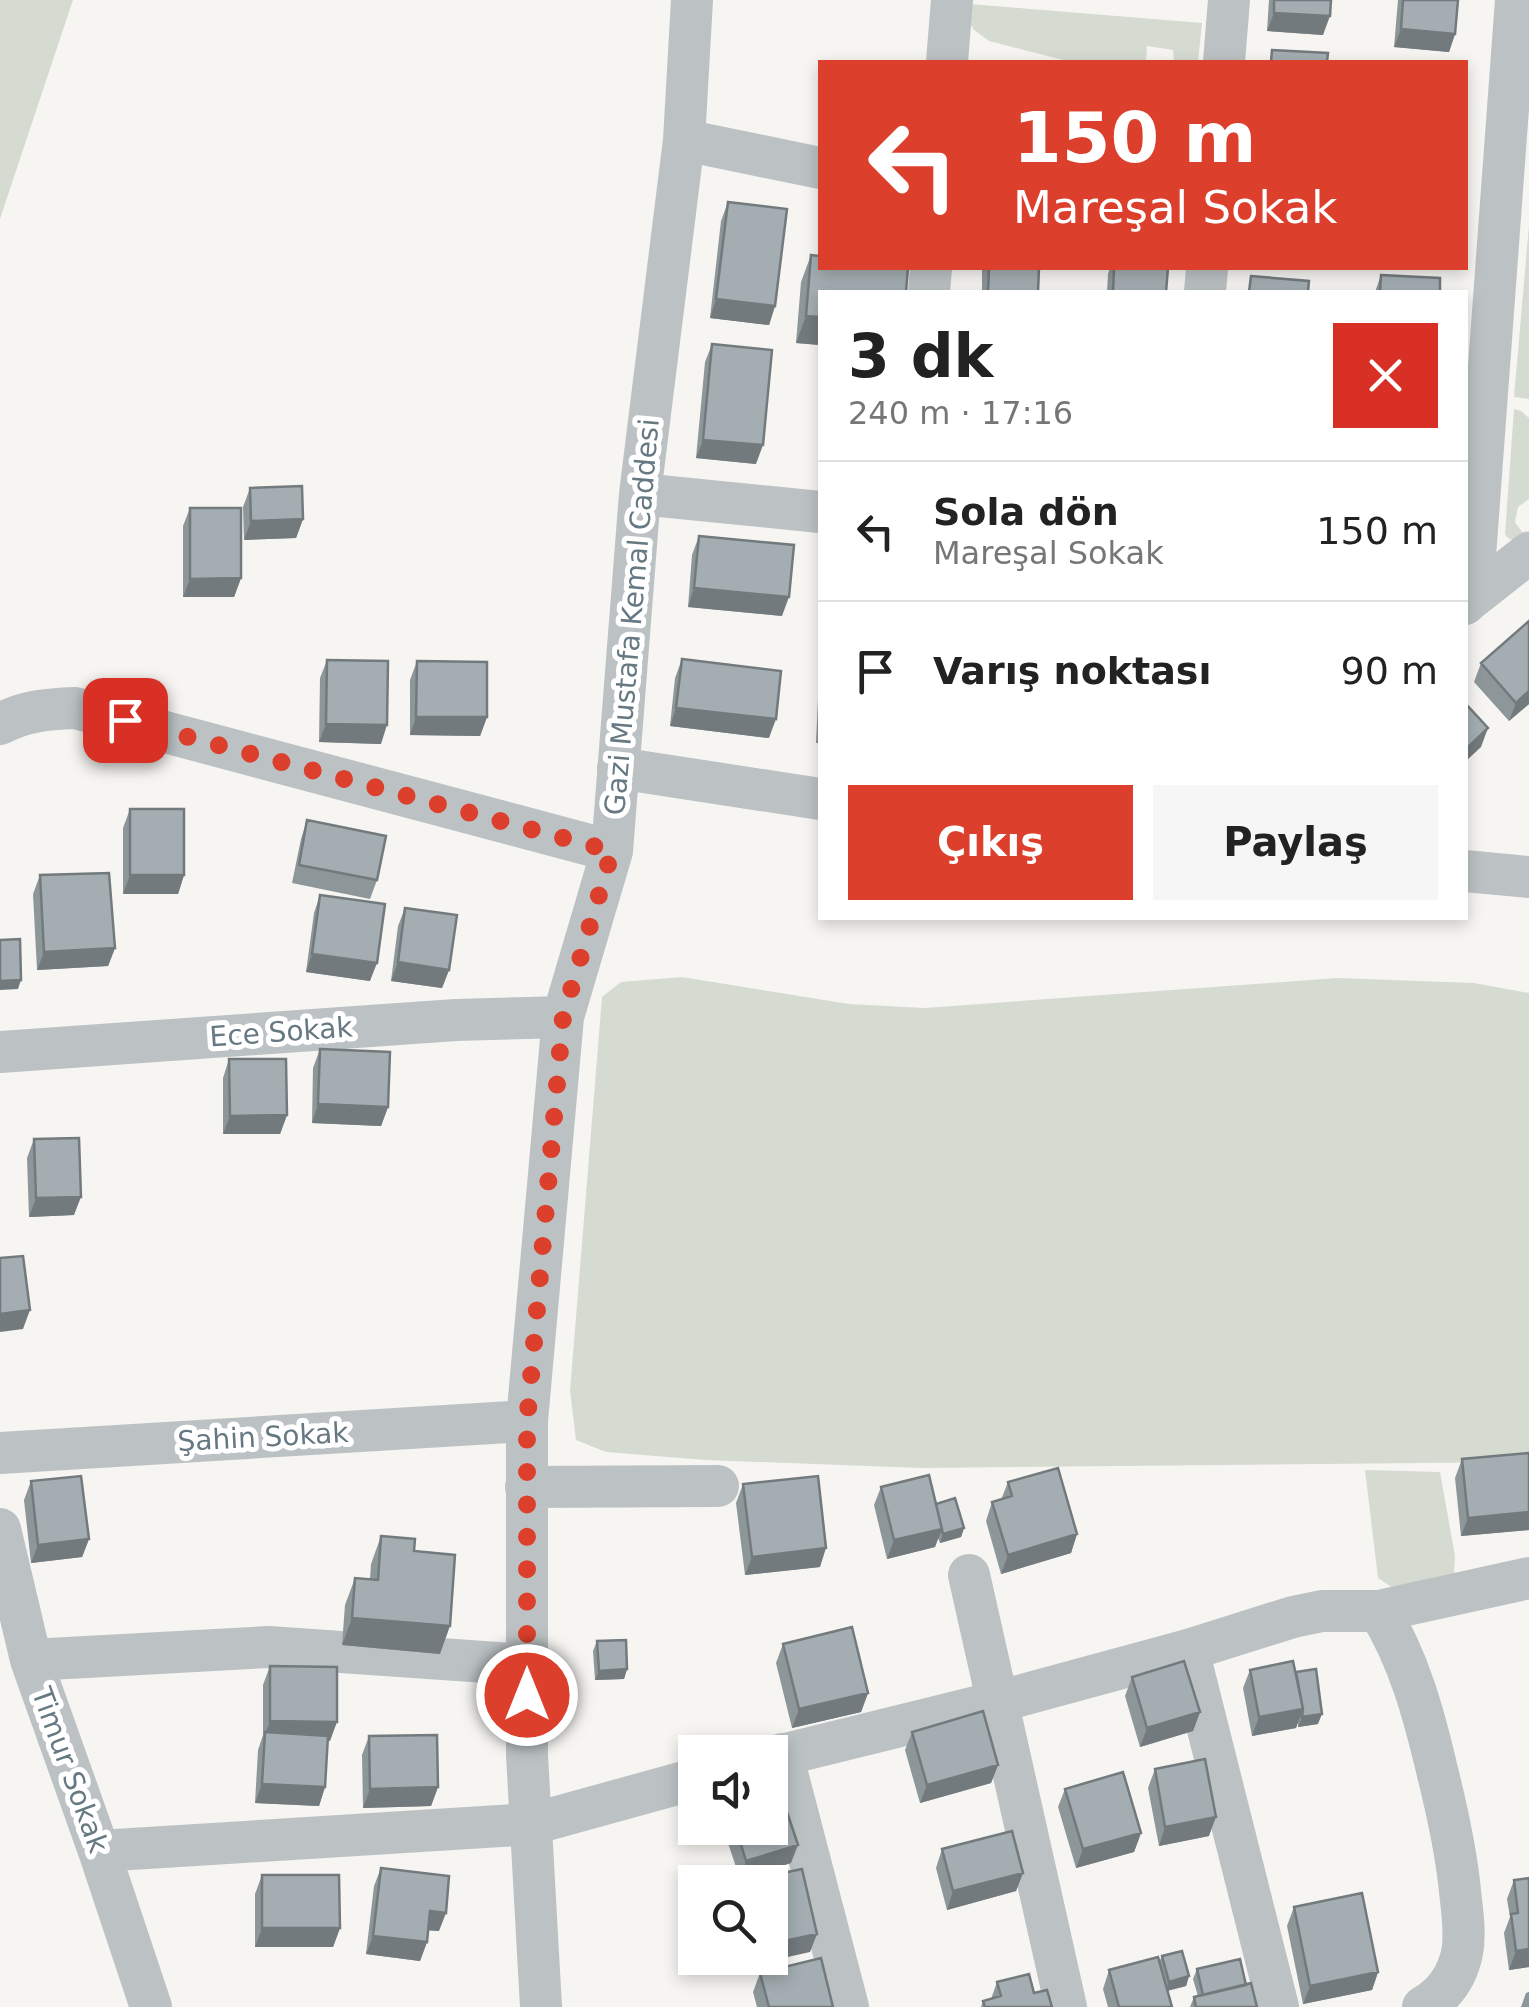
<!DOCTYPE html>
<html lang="tr">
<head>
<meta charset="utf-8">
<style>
	:root { --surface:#fff; --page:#f6f6f6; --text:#222; --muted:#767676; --line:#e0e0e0; --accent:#dc402c }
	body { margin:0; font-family:"DejaVu Sans",sans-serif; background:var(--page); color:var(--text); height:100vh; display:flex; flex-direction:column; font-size:38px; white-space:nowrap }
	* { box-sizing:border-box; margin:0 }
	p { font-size:32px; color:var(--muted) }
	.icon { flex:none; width:55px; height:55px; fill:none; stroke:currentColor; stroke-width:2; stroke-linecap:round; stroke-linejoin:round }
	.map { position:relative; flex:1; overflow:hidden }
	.panel { position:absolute; left:818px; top:290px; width:650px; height:630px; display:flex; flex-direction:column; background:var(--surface); border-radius:0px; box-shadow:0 5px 15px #0003 }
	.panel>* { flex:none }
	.guide { position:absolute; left:818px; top:60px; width:650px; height:210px; border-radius:0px; box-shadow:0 5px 15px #0003; background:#dc402c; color:#fff; overflow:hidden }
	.tools { position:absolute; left:678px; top:1735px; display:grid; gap:20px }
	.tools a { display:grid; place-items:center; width:110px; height:110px; border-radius:0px; background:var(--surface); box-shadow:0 5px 15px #0003; font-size:50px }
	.pin { position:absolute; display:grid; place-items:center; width:85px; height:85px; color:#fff; margin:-42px; border-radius:20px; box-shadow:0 5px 15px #0006 }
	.me { position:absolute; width:110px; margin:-55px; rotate:0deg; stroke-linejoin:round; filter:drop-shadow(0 0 8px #0008) }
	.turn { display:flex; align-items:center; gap:35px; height:210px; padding:0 30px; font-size:45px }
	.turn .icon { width:130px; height:130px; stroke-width:2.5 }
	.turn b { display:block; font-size:70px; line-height:85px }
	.round { display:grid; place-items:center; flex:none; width:105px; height:105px; border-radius:0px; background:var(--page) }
	.head { display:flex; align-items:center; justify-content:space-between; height:170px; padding:0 30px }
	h1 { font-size:60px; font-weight:800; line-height:75px }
	.button { display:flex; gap:20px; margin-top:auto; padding:20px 30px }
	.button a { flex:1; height:115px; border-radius:0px; background:var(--accent); color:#fff; font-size:40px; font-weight:800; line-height:115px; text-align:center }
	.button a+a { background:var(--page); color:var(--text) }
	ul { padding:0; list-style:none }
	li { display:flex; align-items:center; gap:30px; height:140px; padding:0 30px; border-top:2px solid var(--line) }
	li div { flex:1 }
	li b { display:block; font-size:38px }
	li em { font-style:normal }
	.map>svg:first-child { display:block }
	.green { fill:#d6dbd2 }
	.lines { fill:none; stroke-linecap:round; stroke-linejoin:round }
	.minor { stroke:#bcc2c4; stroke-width:42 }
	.wall { fill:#8d9699 }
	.shaded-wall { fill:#737a7d }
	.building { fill:#a4aeb2; stroke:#737a7d; stroke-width:2.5 }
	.route { stroke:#dc402c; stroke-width:18; stroke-dasharray:0 32.4 }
	.labels { text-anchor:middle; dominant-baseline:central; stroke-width:10; stroke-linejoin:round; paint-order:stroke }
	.street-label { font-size:28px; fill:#667982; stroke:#fff }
</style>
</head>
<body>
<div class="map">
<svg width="1529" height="2007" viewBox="0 0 1529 2007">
	<rect width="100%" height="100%" fill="#f6f5f2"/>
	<!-- green -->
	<path class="green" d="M0,0H73L0,219Z
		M970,4L1202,23L1198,62H1174L1173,50L1147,46L1146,62H1071L989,41L974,30L968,20Z
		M1529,225V399L1514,397Z
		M1514,409L1521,411L1529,418V499L1518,507L1515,522L1522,532L1529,531V537C1520,539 1511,544 1505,534Z
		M682,977L849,1004L925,1008L1337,978L1474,983L1529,993V1462L921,1468L705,1460L606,1452L576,1440L570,1391L602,997L621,982Z
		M1365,1470L1440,1472L1455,1556L1454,1574L1393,1588L1378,1578Z"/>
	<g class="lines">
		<!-- minor -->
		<path class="minor" d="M947,62L952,0
			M1224,62L1229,0
			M684,140L820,168
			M929,292L931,268
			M1205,292L1207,268
			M640,494L820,512
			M1468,601L1529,553
			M1465,604L1468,601L1475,556L1516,0
			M0,724C24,711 48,709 75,708L612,851
			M618,768L820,799
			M1465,871L1529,877
			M0,1052L456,1020L563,1017
			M0,1453L527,1421
			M526,1487L718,1486
			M0,1529L31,1660L99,1851L151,2007
			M969,1575L1066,2007
			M1379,1611C1409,1659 1424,1715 1437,1770C1447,1810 1456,1849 1460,1891C1462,1911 1466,1933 1462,1953C1457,1977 1444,1995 1423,2007
			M1188,1650L1278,2007
			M31,1660L269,1647L527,1665
			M782,1754L848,2007
			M770,1758L997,1702L1188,1650L1293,1617L1322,1611H1379L1529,1578
			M99,1851L532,1824L695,1779
			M541,2007L527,1755V1421L563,1017L612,851L640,494L684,140L692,0"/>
	</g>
	<!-- wall -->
	<path class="wall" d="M1269,0H1331L1323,35L1267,31Z
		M1398,0H1458L1455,34L1449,52L1394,47Z
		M728,202L775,306L769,325L710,318L721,221Z
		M811,255L820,292V345L796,343L801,282Z
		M982,268H1039L1038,292H982Z
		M1110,268H1168L1166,292H1107L1108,274Z
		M1381,275L1440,292H1375Z
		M712,344L756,464L696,458L705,362Z
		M250,488L303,519L296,538L244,540L243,507Z
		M190,508L241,578L234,597H183V526Z
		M699,536L782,616L688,607L692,555Z
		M1529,621V704L1509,721L1474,682L1481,663Z
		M682,659L769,738L670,726L675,678Z
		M327,660L381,744L319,742L320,678Z
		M417,661L487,717L480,736L410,735V680Z
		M820,694V743H816L818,699Z
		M130,809L184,875L178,894H123V828Z
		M307,820L377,880L370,899L292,883L301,839Z
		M40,875L115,948L108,966L37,970L33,894Z
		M320,895L370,981L306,972L314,913Z
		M405,908L449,970L442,988L391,981L398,926Z
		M320,1049L388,1107L381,1126L312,1123L313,1068Z
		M229,1059L287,1115L280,1134H223V1078Z
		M34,1139L74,1215L29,1217L27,1158Z
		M1529,1453V1530L1461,1536L1455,1478L1462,1459Z
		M31,1481L89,1539L82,1557L31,1563L24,1500Z
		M1008,1482L1077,1534L1071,1553L1001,1574L986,1521L992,1502L1001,1500Z
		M743,1484L820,1567L745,1575L736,1503Z
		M881,1487L964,1528L961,1537L940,1543L938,1538L935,1547L887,1559L874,1505Z
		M381,1536L414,1551L440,1654L342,1645L345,1605L355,1578L370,1579L371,1564Z
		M597,1641L627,1669L624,1679L595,1680L593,1651Z
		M783,1644L868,1693L861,1712L792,1728L776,1663Z
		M270,1666L330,1741H328L325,1787L319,1806L255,1803L258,1750L263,1735V1685Z
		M1250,1670L1296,1672L1318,1724L1298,1727V1722L1296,1728L1252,1736L1243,1688Z
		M1132,1677L1200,1712L1193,1731L1140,1747L1125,1696Z
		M912,1732L998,1765L991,1783L920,1803L905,1750Z
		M369,1736L438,1787L431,1806L363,1808L362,1755Z
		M1155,1769L1209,1836L1159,1846L1148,1788Z
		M1065,1789L1141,1833L1134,1852L1076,1868L1058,1807Z
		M723,1828H770L791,1863L740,1879Z
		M942,1849L1023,1873L1016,1891L947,1910L936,1868Z
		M381,1868L439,1931L428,1930L427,1942L420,1961L366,1954L374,1886Z
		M262,1875L340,1928L333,1947H255V1894Z
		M1529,1878V1967L1509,1970L1504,1933L1510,1917L1507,1899L1514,1880Z
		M1294,1907L1378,1972L1372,1990L1303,2004L1287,1926Z
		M1162,1956L1189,1976L1186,1986L1168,1991L1172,2007H1108L1103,1989L1109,1970L1159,1962Z
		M1197,1969L1246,1985L1257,2007H1190L1194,1997L1198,1996L1193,1979Z
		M760,1973L833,2007H757L753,1992Z
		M997,1982L1034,1993L1052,2007H981L983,2001L991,1999Z
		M1529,1992V2007H1521L1526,1993Z"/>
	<!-- shaded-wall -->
	<path class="shaded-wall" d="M1274,13L1330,16L1323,35L1267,31Z
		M1401,29L1455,34L1449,52L1394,47Z
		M716,299L775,306L769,325L710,318Z
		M806,316L820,317V345L796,343Z
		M703,440L763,445L756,464L696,458Z
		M303,519L296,538L244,540L251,521Z
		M241,578L234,597H183L190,579Z
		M694,588L789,597L782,616L688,607Z
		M1529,691V704L1509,721L1516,703Z
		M676,708L776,719L769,738L670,726Z
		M416,717H487L480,736L410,735Z
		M326,724L387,725L381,744L319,742Z
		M1488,728L1481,747L1465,762V750Z
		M130,875H184L178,894H123Z
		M115,948L108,966L37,970L44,952Z
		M312,954L377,963L370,981L306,972Z
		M398,962L449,970L442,988L391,981Z
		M21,980L18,989L0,990V981Z
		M318,1104L388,1107L381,1126L312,1123Z
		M287,1115L280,1134H223L230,1116Z
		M81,1197L74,1215L29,1217L36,1198Z
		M30,1310L23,1329L0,1332V1314Z
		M1529,1512V1530L1461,1536L1468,1518Z
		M964,1528L961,1537L940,1543L943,1534Z
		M942,1529L935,1547L887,1559L894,1540Z
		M1077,1534L1071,1553L1001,1574L1008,1555Z
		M89,1539L82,1557L31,1563L38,1545Z
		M826,1548L820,1567L745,1575L752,1557Z
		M352,1618L450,1626L440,1654L342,1645Z
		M627,1669L624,1679L595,1680L599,1671Z
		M868,1693L861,1712L792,1728L799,1709Z
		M1303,1709L1296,1728L1252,1736L1259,1717Z
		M1200,1712L1193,1731L1140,1747L1147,1728Z
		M1322,1714L1318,1724L1298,1727L1302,1717Z
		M270,1721L337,1722L330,1741L263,1740Z
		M998,1765L991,1783L920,1803L927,1785Z
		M262,1784L325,1787L319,1806L255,1803Z
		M438,1787L431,1806L363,1808L370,1789Z
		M1216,1817L1209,1836L1159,1846L1165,1827Z
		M1141,1833L1134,1852L1076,1868L1083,1849Z
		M798,1845L791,1863L740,1879L746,1861Z
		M1023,1873L1016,1891L947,1910L953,1891Z
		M430,1911L446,1913L439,1931L424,1930Z
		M262,1928H340L333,1947H255Z
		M817,1934L810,1952L748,1966L751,1958H770V1944Z
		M373,1936L427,1942L420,1961L366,1954Z
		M1529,1949V1967L1509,1970L1516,1951Z
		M1378,1972L1372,1990L1303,2004L1310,1986Z
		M1189,1976L1186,1986L1165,1991L1169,1982Z"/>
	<!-- building -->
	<path class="building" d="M1274,0H1331L1330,16L1274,13Z
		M1403,0H1458L1455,34L1401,29Z
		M1272,50L1328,53L1327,62H1271Z
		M728,202L787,209L775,306L716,299Z
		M811,255L820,256V268H908L906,292H820V317L806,316Z
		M989,268H1039L1038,292H988Z
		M1114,268H1168L1166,292H1113Z
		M1381,275L1440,278V292H1380Z
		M1251,276L1309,281L1308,292H1249Z
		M712,344L772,350L763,445L703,440Z
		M302,486L303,519L251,521L250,488Z
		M190,508H241V578L190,579Z
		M699,536L794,545L789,597L694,588Z
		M1529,621V691L1516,703L1481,663Z
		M682,659L781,671L776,719L676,708Z
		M327,660L388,661L387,725L326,724Z
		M417,661L487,662V717H416Z
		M1465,703L1488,728L1465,750Z
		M130,809H184V875H130Z
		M307,820L386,836L377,880L299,865Z
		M109,873L115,948L44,952L40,875Z
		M320,895L385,904L377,963L312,954Z
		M405,908L457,915L449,970L398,962Z
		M20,939L21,980L0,981V940Z
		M320,1049L390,1052L388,1107L318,1104Z
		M229,1059H286L287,1115L230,1116Z
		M79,1138L81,1197L36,1198L34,1139Z
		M23,1256L30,1310L0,1314V1258Z
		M1529,1453V1512L1468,1518L1462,1459Z
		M1058,1468L1077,1534L1008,1555L992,1502L1012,1496L1008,1482Z
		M929,1475L942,1529L894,1540L881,1487Z
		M81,1476L89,1539L38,1545L31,1481Z
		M818,1476L826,1548L752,1557L743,1484Z
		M955,1498L964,1528L943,1534L936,1504Z
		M381,1536L415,1539L414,1551L455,1555L450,1626L352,1618L355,1578L378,1580Z
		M852,1627L868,1693L799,1709L783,1644Z
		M626,1640L627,1669L599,1671L597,1641Z
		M1184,1661L1200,1712L1147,1728L1132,1677Z
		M1293,1661L1303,1709L1259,1717L1250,1670Z
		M270,1666L337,1667V1722L270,1721Z
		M1316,1669L1322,1714L1302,1717L1303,1709L1296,1672Z
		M983,1711L998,1765L927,1785L912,1732Z
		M265,1732L328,1736L325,1787L262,1784Z
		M437,1735L438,1787L370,1789L369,1736Z
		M1205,1759L1216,1817L1165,1827L1155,1769Z
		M1123,1772L1141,1833L1083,1849L1065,1789Z
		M776,1779L798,1845L746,1861L736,1828H770V1781Z
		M1012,1831L1023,1873L953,1891L942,1849Z
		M381,1868L449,1876L446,1913L430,1911L427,1942L373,1936Z
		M802,1869L817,1934L770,1944V1882H740Z
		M262,1875H339L340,1928H262Z
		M1529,1878V1949L1516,1951L1511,1914L1518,1913L1514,1880Z
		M1362,1893L1378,1972L1310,1986L1294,1907Z
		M1182,1951L1189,1976L1169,1982L1162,1956Z
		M1158,1957L1172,2007H1119L1109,1970Z
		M821,1958L833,2007H769L760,1973Z
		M1240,1959L1246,1985L1203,1995L1197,1969Z
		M1029,1974L1034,1993L1047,1990L1052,2007H985L983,2001L1001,1996L997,1982Z
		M1251,1983L1257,2007H1196L1194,1997Z"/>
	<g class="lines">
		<!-- route -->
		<path class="route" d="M125,720L612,851L563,1017L527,1422V1695"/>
	</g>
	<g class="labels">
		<!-- street labels -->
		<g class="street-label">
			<text transform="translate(632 617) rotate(-85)">Gazi Mustafa Kemal Caddesi</text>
			<text transform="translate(281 1032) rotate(-4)">Ece Sokak</text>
			<text transform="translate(263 1437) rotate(-3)">Şahin Sokak</text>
			<text transform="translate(70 1770) rotate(70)">Timur Sokak</text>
		</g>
	</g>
</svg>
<div class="tools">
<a><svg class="icon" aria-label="sound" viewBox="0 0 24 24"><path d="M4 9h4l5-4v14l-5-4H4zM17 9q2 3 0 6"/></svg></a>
<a><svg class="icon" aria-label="search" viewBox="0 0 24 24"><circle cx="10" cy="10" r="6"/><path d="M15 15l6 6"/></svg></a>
</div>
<div class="pin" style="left:125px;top:720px;background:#d93025"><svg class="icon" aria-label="arrive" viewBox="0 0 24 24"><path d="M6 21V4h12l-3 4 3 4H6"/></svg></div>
<svg class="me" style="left:527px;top:1695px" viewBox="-20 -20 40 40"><circle r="17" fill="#dc402c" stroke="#fff" stroke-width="3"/><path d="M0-11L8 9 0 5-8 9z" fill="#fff"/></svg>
<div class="guide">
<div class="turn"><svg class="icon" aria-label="left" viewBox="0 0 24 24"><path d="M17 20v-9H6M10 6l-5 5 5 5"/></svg><div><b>150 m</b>Mareşal Sokak</div></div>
</div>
<section class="panel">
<div class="head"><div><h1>3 dk</h1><p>240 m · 17:16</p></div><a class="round" style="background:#d93025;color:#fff"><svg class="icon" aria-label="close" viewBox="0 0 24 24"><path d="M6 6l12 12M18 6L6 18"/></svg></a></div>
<ul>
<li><svg class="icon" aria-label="left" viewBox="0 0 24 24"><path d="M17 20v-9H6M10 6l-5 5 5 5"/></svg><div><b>Sola dön</b><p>Mareşal Sokak</p></div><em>150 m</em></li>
<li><svg class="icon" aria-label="arrive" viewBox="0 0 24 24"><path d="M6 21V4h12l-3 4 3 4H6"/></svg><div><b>Varış noktası</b></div><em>90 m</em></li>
</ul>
<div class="button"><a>Çıkış</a><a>Paylaş</a></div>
</section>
</div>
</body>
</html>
